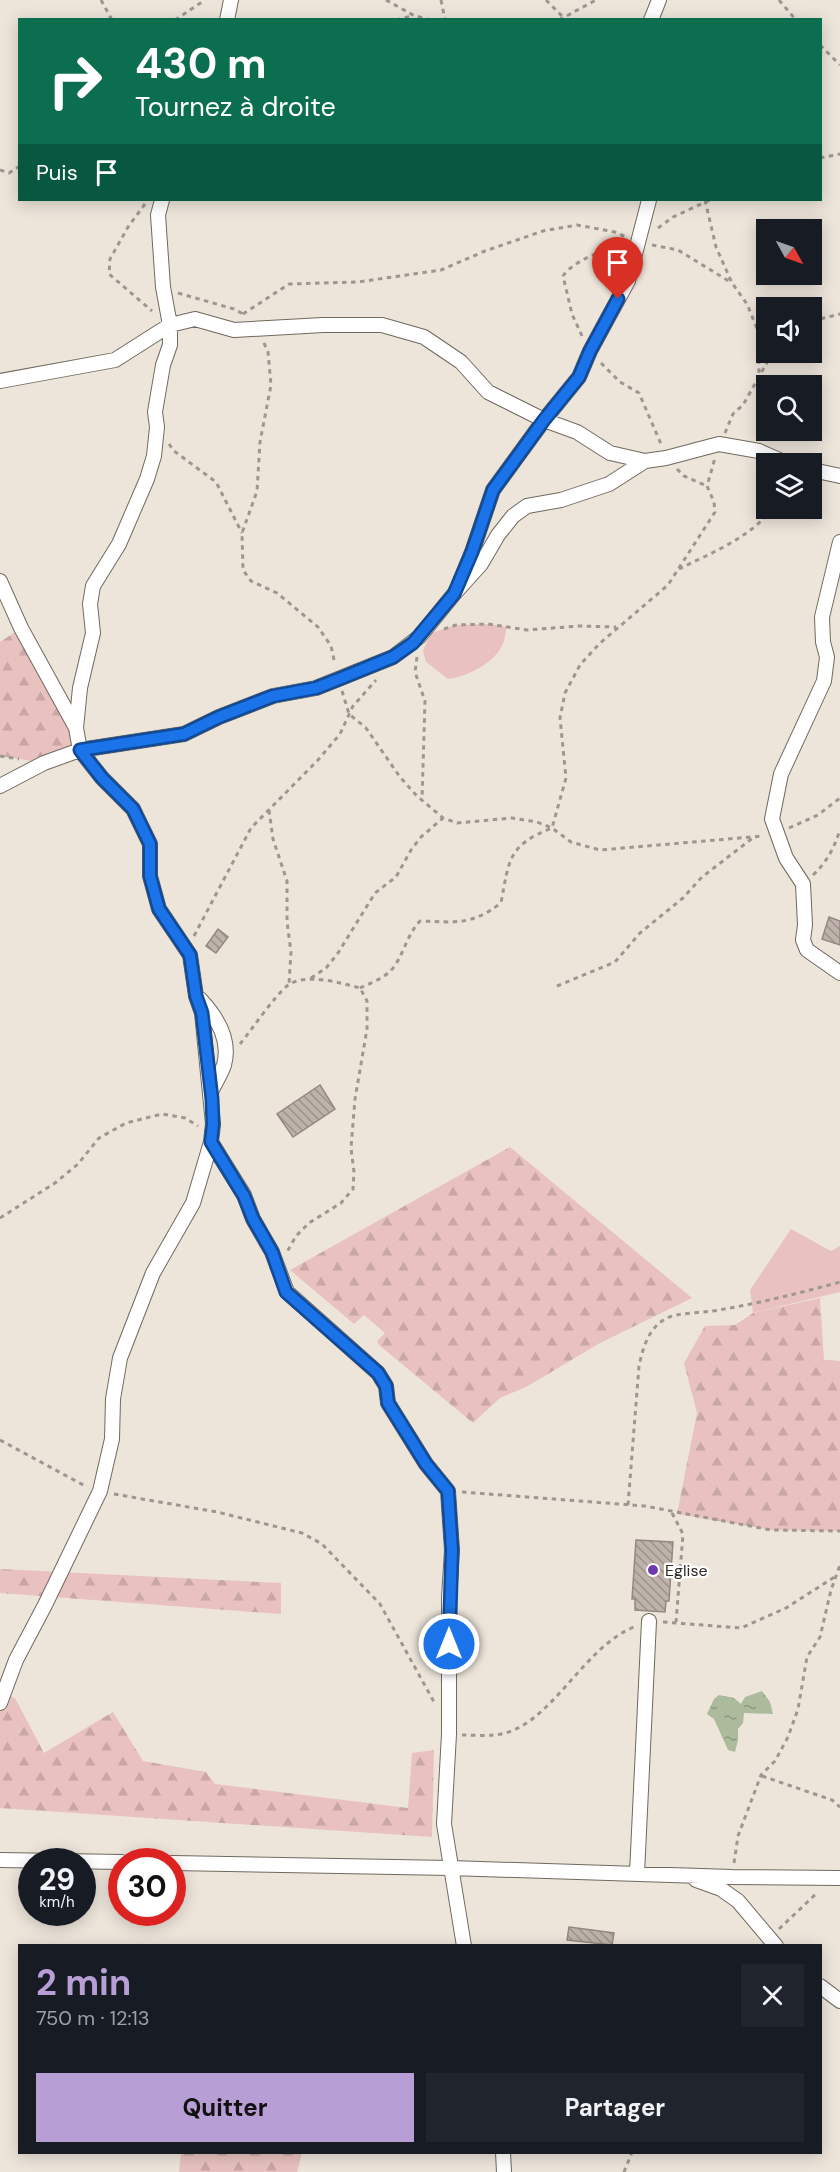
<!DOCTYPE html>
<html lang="fr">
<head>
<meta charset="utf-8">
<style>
	:root { --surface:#171b24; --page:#20242c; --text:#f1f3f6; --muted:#9ea1a6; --accent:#b79fd6 }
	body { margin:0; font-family:"DM Sans",sans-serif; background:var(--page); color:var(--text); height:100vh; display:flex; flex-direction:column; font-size:22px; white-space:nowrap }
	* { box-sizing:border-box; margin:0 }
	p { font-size:20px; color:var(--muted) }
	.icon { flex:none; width:33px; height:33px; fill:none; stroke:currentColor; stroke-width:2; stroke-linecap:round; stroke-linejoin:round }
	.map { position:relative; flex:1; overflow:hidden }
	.side { position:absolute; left:18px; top:1944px; width:804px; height:210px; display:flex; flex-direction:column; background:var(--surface); border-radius:0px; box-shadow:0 3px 15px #0003 }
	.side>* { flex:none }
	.top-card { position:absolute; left:18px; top:18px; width:804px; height:183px; border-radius:0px; box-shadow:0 3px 15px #0003; background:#0b6e4f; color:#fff; overflow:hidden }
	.needle { width:39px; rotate:130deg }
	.controls { position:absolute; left:756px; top:219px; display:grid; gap:12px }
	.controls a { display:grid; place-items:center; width:66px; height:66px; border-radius:0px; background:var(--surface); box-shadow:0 3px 15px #0003; font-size:30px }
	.speed { position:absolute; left:18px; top:1848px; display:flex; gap:12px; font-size:30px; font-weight:700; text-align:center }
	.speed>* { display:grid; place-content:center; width:78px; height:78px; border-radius:50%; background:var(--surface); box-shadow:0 3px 15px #0003; line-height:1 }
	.speed small { font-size:15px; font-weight:400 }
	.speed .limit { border:9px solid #d22; background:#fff; color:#111 }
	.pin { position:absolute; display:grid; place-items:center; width:51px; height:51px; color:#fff; margin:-62px -26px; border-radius:50% 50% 50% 0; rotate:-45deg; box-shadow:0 0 6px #0007 }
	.pin .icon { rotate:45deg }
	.me { position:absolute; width:66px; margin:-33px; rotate:0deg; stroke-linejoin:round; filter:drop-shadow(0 0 4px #0008) }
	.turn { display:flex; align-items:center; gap:21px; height:126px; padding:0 18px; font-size:27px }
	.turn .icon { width:78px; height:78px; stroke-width:2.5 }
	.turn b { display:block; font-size:42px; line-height:51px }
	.then { display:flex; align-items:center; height:57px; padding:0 18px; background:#0003; gap:12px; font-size:22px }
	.round { display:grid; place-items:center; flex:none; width:63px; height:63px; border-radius:0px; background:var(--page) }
	.headline { display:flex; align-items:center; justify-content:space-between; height:102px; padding:0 18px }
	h1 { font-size:36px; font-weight:700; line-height:45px; color:var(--accent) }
	.action { display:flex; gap:12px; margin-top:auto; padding:12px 18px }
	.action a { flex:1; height:69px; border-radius:0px; background:var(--accent); color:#111; font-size:24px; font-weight:700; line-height:69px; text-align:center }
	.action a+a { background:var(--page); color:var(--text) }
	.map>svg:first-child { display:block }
	.green { fill:#e9c2bf }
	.forest { fill:url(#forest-firs) }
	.water { fill:url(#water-ripples) }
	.building { fill:url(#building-back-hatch); stroke:#948882; stroke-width:1.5 }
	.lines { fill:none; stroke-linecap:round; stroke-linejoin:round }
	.minor-casing { stroke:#70695f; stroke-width:16 }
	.path { stroke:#9d978f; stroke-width:3; stroke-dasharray:4.5 4.5; stroke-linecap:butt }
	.minor { stroke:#fff; stroke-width:14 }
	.route-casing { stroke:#114b97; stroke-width:15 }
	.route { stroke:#1a73e8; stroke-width:10 }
	.poi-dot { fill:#7038ae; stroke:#fff; stroke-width:2 }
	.labels { text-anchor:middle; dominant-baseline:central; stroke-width:4.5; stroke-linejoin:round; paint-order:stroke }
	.poi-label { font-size:16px; fill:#2d2a26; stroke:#fff; text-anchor:start }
</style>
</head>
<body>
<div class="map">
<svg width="840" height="2172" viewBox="0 0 840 2172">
	<defs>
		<pattern id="forest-firs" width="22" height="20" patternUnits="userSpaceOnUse" patternTransform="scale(1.5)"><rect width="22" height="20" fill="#e9c2bf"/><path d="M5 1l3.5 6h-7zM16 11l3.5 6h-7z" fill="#c8a7a4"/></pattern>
		<pattern id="water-ripples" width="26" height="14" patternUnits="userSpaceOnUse" patternTransform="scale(1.5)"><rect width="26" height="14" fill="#abbb9b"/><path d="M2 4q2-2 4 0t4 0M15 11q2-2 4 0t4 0" fill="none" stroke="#8c987e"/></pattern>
		<pattern id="building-back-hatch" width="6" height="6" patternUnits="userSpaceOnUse" patternTransform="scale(1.5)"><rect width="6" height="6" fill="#bfb2ab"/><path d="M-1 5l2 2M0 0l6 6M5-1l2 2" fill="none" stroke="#9c918b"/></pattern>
	</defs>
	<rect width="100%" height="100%" fill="#ede5da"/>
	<!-- green -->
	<path class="green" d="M488,624L507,627C505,633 505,641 502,646C493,664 466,677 448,679L426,662L423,651L431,633L456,625Z
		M791,1229L831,1251L840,1246V1292L753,1313L750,1290Z"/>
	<!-- forest -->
	<path class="forest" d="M21,628L80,750L44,763L0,756V642Z
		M510,1147L692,1298L600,1343L526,1387L500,1398L473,1423L379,1345L377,1341L385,1333L364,1315L354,1324L290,1270Z
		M820,1298L824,1360L840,1361V1531L771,1530L677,1514L697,1413L684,1363L705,1326L735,1325L753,1313Z
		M0,1569L281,1583V1614L0,1593Z
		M0,1693L15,1698L44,1753L113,1712L143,1761L206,1772L215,1784L408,1808L412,1753L434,1750L432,1837L0,1808Z
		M181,2153V2152L302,2153L297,2172H179Z"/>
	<!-- water -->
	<path class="water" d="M762,1691L770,1702L773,1714L744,1713L743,1723L738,1729V1740L735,1752L728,1750L714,1719L707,1714L714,1699L719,1695L734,1698L741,1704L745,1697Z"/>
	<!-- building -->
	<path class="building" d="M829,917L840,921V945L822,939Z
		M218,929L228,937L216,953L206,946Z
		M320,1085L335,1109L293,1137L277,1114Z
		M636,1540L673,1542L669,1601H666L665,1612L635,1610V1599H632Z
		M569,1927L614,1933L612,1945L567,1940Z"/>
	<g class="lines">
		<defs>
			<path id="minor" d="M227,20L231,0
				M651,20L659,0
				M0,381L115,360L170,325L195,319L234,330L323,325H382L424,337L461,362L488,392L544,420L577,432L610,453L645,461
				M812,470L840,476
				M840,542L822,617L823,642L827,657L824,681L781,774L772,819L786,858L803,884L805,925L803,940L807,950L840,973
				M0,581L21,628L76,728
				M459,584L472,552L493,490L544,420L579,377L590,351L628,281L649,200
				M0,786L44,763L80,750L184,734L219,717L273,696L316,688L393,657L419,637L454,594L481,564L498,535L513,516L527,506L561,500L609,484L645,461L666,458L719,444L759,451L788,464
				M200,999C216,1016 231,1040 224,1065C221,1074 215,1083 211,1092
				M211,1142L244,1195L253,1219L272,1252L287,1292L378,1373L386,1386L388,1403L426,1464L448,1491L452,1550L449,1598V1734L444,1824L464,1946
				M0,1703L16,1660L45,1605L100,1491L112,1439L113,1399L120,1358L153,1273L193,1203L211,1142L213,1124L202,1013L196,996L190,955L159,909L150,876V844L133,809L102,778L80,750L76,728L80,688L93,633L90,604L93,586L119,544L147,479L154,456L157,427L155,412L163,365L170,345V325L163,287L158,215L162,200
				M0,1860L122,1862
				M172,1863L451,1868L732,1877L840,1878
				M637,1874L649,1621
				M696,1880L721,1889L738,1901L776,1946
				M820,1986L840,2001
				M503,2152L504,2172"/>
		</defs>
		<!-- minor casing -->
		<use href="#minor" class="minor-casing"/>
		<!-- path -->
		<path class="path" d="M101,0L112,20
			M386,0L413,15L430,20
			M441,0L445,20
			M546,0L566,20
			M779,0L796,20
			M175,20L205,0
			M396,20L412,16
			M559,20L596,0
			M820,45L840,65
			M820,158L840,154
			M0,170L9,173L20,166
			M705,200L716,247L732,283L747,304L758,331L759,373
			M145,204L128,227L110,259L109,274L152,311
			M658,228L673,217L710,200
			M652,245L678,250L732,283
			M178,293L234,309L243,314
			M243,314L289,284L358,282L441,270L485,251L543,231L577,225L615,232L626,237
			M812,321L840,314
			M582,336L572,314L563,276C574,260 604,250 622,245
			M264,343L268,352L271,385L260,442L257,491L242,533L243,570L251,581L277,593L318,627L331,646L335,664
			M601,363L620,382L639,393L661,444
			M725,433L733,414L743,405L773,352
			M169,444L174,451L216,482L242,533
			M677,469L684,476L707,486
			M679,569C711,553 750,538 773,508
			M444,629L456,625L488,624L527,630L579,626L616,627
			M417,657L415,672L425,701L422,800
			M342,691L349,714L366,728L400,777L416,795L443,818L457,823L512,818L537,822L552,828L571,842L600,850L763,836
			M0,756L19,759
			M269,810L273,839L287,881V922L291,952L289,984
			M789,828L818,815L840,798
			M813,875C827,862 834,848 840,830
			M194,936L251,828L318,760L340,734L353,706L376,680
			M311,978L326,968L338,953L375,893L396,877L411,850L421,837L443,818
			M557,986L615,962L640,933L683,898L702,877L754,837
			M360,988C373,982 388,977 396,964C405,949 408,934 420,921C455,922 471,926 501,903C509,860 508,845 552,828L566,778L560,718L565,693L580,665L599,644L668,585L715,512L714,502L707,486L715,458
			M240,1044C253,1028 273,998 287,986C304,972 341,983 360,988L367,1001V1029L355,1099L351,1148L354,1172L353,1189L341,1203L309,1223L296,1236L287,1252
			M0,1218L55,1183L78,1164L99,1138L126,1123L162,1114L185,1118L198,1126
			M0,1440L87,1487
			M462,1492L645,1506L771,1530L840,1531
			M114,1494L217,1512L302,1533L322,1544L380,1604L434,1702
			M628,1505L639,1366C643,1348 648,1329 665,1319C677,1312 705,1313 719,1310C760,1303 800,1293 840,1282
			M672,1513L683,1534L676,1622
			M663,1622L741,1628L786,1608L836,1576
			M462,1735C472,1735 484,1736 494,1735C549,1731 581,1648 634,1627
			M762,1776L832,1800L840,1807
			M734,1863L738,1836L761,1775L775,1761L788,1737L798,1709L807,1657L820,1637L831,1590L840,1565
			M779,1929L818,1892
			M624,2172L632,2152"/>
		<!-- minor -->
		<use href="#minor" class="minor"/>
	</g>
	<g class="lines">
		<defs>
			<path id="route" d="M449,1644L452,1550L448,1491L426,1464L388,1403L386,1386L378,1373L286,1292L272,1252L253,1219L244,1196L211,1142L213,1124L212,1099L202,1013L196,996L190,955L159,909L150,876V844L133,809L102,778L80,750L184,734L219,717L273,696L316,688L339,679L393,657L413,643L454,594L472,552L493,490L544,420L579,377L590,351L618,299"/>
		</defs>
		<!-- route casing -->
		<use href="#route" class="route-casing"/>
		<!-- route -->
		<use href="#route" class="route"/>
	</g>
	<!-- markers -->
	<circle class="poi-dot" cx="653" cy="1570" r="6"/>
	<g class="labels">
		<!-- poi labels -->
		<g class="poi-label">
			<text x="665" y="1570">Eglise</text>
		</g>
	</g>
</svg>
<div class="controls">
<a><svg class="needle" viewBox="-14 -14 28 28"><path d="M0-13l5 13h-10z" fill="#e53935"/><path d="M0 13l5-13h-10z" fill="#9ea1a6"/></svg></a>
<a><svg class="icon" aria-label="sound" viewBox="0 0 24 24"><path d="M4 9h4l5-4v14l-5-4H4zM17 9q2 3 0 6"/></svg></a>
<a><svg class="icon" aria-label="search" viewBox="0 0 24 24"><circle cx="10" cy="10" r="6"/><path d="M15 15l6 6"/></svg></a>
<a><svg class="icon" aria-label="layers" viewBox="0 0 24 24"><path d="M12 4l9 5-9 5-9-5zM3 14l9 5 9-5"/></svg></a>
</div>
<div class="speed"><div>29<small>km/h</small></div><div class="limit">30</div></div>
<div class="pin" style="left:618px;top:299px;background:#d93025"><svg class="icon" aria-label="arrive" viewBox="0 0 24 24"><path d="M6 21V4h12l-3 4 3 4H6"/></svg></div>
<svg class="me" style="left:449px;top:1644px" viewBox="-20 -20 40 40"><circle r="17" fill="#1a73e8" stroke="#fff" stroke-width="3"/><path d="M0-11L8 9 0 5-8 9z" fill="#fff"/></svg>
<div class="top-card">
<div class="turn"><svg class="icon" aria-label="right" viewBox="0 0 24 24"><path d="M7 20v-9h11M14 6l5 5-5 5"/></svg><div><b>430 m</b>Tournez à droite</div></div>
<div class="then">Puis<svg class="icon" aria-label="arrive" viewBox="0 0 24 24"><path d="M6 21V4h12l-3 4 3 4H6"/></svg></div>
</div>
<section class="side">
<div class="headline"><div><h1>2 min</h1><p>750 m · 12:13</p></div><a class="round"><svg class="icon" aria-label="close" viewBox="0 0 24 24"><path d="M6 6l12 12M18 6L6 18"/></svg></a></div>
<div class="action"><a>Quitter</a><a>Partager</a></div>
</section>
</div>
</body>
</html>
